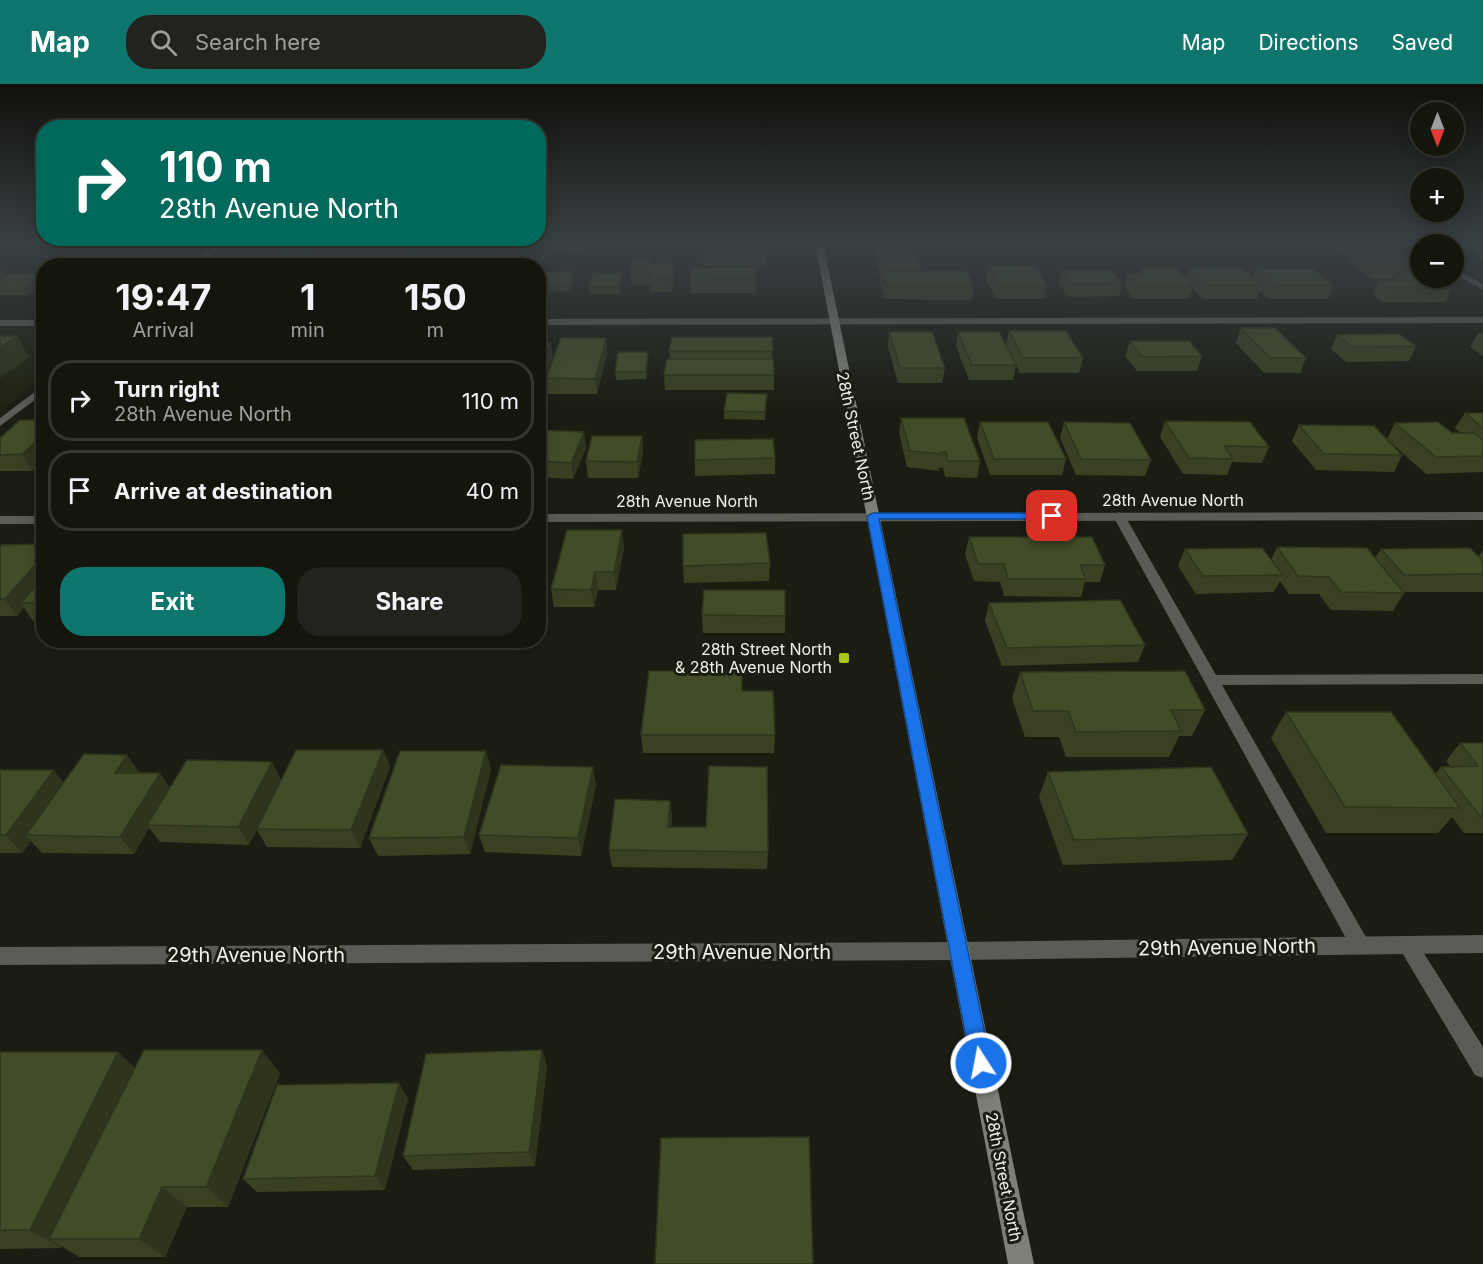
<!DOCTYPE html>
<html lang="en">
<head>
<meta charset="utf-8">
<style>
	:root { --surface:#14160e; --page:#21231c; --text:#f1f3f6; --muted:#9d9f9e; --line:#33352e; --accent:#0f766e }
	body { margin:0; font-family:Inter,sans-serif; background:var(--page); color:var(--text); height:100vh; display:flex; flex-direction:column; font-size:22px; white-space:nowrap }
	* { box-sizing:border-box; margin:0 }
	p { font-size:20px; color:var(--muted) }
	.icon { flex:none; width:33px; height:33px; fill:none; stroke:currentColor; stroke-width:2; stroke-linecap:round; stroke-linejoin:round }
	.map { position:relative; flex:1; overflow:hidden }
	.panel { position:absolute; left:36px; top:174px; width:510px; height:390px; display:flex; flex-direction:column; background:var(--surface); border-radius:24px; box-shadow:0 3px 15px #0003,0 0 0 2px var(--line) }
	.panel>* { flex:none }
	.hud { position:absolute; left:36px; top:36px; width:510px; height:126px; border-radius:24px; box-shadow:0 3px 15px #0003,0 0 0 2px var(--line); background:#00695c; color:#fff; overflow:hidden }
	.needle { width:39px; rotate:180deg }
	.controls { position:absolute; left:1410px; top:18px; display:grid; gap:12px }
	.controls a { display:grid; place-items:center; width:54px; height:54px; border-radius:50%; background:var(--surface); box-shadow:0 3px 15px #0003,0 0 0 2px var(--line); font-size:30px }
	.pin { position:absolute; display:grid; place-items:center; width:51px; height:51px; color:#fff; margin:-26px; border-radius:12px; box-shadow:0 3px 9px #0006 }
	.me { position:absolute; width:66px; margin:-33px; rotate:349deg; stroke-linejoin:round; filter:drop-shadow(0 0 4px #0008) }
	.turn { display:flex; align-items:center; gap:21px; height:126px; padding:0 24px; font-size:27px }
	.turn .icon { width:78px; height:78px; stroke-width:2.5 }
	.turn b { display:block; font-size:42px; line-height:51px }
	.eta { display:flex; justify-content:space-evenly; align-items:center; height:102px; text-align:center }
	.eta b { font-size:36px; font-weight:700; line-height:42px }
	.cta { display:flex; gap:12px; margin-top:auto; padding:12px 24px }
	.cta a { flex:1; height:69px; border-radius:24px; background:var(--accent); color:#fff; font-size:24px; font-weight:700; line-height:69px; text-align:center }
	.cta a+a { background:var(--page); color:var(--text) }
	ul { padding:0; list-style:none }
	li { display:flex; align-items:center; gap:18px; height:81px; margin:0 12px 9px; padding:0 12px; border:3px solid var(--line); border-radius:24px }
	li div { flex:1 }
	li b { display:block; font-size:22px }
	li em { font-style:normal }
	header { display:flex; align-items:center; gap:36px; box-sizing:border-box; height:84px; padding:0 30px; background:var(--accent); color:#fff }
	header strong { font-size:28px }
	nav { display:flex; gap:33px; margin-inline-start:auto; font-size:21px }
	.search { width:420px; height:54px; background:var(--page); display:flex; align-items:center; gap:15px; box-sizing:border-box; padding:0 21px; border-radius:24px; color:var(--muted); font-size:22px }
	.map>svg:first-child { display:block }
	.built { fill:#1f2312 }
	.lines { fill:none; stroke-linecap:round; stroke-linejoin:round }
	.lane { fill:#5a5c56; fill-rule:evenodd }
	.street { fill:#5a5c56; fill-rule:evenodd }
	.secondary { fill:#7e8077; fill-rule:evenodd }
	.wall { fill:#3a4123 }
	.shaded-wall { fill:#2f351d }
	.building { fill:#434c29; stroke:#2f351d; stroke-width:1.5 }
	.route { fill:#1a73e8; stroke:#114b97; stroke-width:1.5 }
	.poi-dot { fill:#a9c719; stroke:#1b1d13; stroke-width:2 }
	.labels { text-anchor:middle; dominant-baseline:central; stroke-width:6; stroke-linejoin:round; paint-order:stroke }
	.street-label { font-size:16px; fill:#f0f2ea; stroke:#1b1d13 }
	.poi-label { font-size:16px; fill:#f0f2ea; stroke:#1b1d13; text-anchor:end }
	.near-street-label { font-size:20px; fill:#f0f2ea; stroke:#1b1d13 }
</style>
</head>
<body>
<header>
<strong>Map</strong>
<div class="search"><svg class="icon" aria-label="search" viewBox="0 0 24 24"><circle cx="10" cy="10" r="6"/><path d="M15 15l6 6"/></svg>Search here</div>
<nav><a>Map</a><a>Directions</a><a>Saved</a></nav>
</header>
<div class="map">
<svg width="1483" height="1180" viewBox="0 0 1483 1180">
	<rect width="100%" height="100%" fill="#1b1d13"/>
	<!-- built -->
	<path class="built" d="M0,244H43V293L0,327Z"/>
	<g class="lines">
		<!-- lane -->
		<path class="lane" d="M1119,428L1125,432L1216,591L1483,590V600L1222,601L1367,855L1370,861L1367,867L1360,870L1353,867L1113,432Z
			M1408,852L1415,855L1483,963V994L1475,991L1401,867L1398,861L1401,855Z"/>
		<!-- street -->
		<path class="street" d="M218,159H226L200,182H191Z
			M1407,159H1415L1420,163V168Z
			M1454,184L1483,200V206L1454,189Z
			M1483,233V239L538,241V235Z
			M0,236H44V242H0Z
			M44,301V309L0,342V334Z
			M1483,428V436L538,438V430Z
			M0,432H44V440H0Z
			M1483,851V869L959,876L0,881V863L959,858Z"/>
		<!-- secondary -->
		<path class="secondary" d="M815,159H823L1034,1180H1008Z"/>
	</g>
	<!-- wall -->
	<path class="wall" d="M0,159H39L30,165L0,164Z
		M46,159H107L101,163L48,162Z
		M147,159H186L182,162H148Z
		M250,159H321L310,170L279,169L277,162H251Z
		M403,159H503L497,168H405Z
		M523,159H553V161L523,162Z
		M553,159H592L587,169L554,168Z
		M603,159H630V162L604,161Z
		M641,159H674V166H657V161H641Z
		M702,159L766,168V181L703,182Z
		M867,159H933L932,163H913L921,184V187L974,202L971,216L884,215L880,200V193L875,177L876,164H880V163L867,161Z
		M1084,159H1127L1126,163H1087Z
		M1326,159H1380L1378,164L1419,182L1416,190L1452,204L1445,218H1383L1373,210L1379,197H1396L1397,195H1372L1346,176L1348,171H1344Z
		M1458,159H1483V176L1480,174L1481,172Z
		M654,179H674L675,192L672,208H651V201H632L630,188Z
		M988,182L1047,202L1044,215H996L986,195Z
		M755,183L756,209H691L690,196Z
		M1141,184L1187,195L1190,184L1253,193L1256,185L1333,201L1328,215H1269L1260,207L1257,215H1203L1192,204L1188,215H1134L1124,203L1128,190H1139Z
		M0,186L6,192L44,190L27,211H0Z
		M1061,187L1123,199L1119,212L1070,213L1058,200Z
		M574,194L571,207L540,208L539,201Z
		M622,195L620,210H590L589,203Z
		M1241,244L1306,274L1300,289H1264L1236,259Z
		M1009,247L1083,274L1079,289H1020L1016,281L1013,296H969L956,262L958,248L1006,261Z
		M889,248L945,284L942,299H898L888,263Z
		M1478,249H1483V272L1470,263Z
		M1337,251L1416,262L1409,277L1346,278L1331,265Z
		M772,253V275L774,291V306H665L664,291L670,275L669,267Z
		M606,254L607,269L597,310H548L546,294Z
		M1130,257L1202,272L1197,287H1137L1125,272Z
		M538,259L553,273L544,293H538Z
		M648,275L646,295L616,296L615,288Z
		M767,310L765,336L724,335V327Z
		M1465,329H1483V388L1426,390L1387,355L1395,339L1452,349H1461L1455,344Z
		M901,334L980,377L977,394L945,393L943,384H939V387L907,383L899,349Z
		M44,336V375L32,387H0V354Z
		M1165,337L1269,363L1262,379L1232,378L1227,391L1183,390L1160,353Z
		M980,338L1066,375L1062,391H990L977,354Z
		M1064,338L1151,376L1145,392L1076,391L1060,354Z
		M1299,341L1402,371L1394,388L1316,386L1292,357Z
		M538,346L584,348L586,364L573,395L538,393Z
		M642,352L643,368L638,394H588L586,377Z
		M775,374V390L695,392V376Z
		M969,453L1105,481L1100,498H1085L1081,513L1004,512L1000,498L974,497L965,470Z
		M44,460V536L33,537L24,524L17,532H0V463Z
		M624,463L616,506H598L594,523H554L551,505Z
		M1277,463L1375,474L1381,465L1479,472L1483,466V508H1403L1404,509L1393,527L1331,526L1319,510H1289L1280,497L1274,508L1196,510L1178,482L1185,465L1271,476Z
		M770,479L769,497L684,499L683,482Z
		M989,519L1145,561L1138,578L1002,582L985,537Z
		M702,531L785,532V549H703Z
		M1020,588L1205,626L1192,652H1179L1169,673H1066L1059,653H1025L1012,614Z
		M742,607L775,651L774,669H643L641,651Z
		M1286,628L1435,690L1441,683L1450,682L1446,677L1460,659H1483V749H1464L1452,733L1438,749H1326L1271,654Z
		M383,666L390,683L360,764L267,763L257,746L249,761L160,758L149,744L134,770L42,769L31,757L22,769H0V686L64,699L127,671L139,688L160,689L170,704L281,695Z
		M491,685L470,770L378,772L369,754Z
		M1048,688L1248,750L1232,776L1063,781L1039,713Z
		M596,701L581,772L485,768L479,751Z
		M670,717L672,734L671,743L768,768L767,785L612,783L609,766Z
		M542,966L547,982L535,1082L413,1086L403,1072Z
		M0,968H118L135,984L280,989L228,1123H187L165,1173H79L61,1162V1164L0,1165Z
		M408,1014L385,1106L257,1108L243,1095Z"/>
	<!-- shaded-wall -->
	<path class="shaded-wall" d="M28,159H39L30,165Z
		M99,159H107L101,163Z
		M306,159H321L310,170Z
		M496,159H503L497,168Z
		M586,159H592L587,169Z
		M674,179L675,192L672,208L671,195Z
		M3,186L7,193L0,197V188Z
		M573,188L574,194L571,207L570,200Z
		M622,189V195L620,210L619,203Z
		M44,191V200L27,211L23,204Z
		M17,252L29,273L0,294V264Z
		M606,254L607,269L597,310L595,295Z
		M551,259L553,273L544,293L542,278Z
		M648,268V275L646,295V288Z
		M584,348L586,364L573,395L571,379Z
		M44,350V375L32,387L22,370Z
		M642,352L643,368L638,394L637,378Z
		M622,446L624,463L616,506L614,488Z
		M541,461L544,478L538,497V468Z
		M44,471V501L21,519L24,524L17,532L5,515Z
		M595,488L598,506L594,523L591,506Z
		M383,666L390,683L360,764L351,746Z
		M486,667L491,685L470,770L464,753Z
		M127,671L139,688L115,689Z
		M272,678L282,696L249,761L238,743Z
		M593,683L596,701L581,772L578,754Z
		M54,686L68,704L26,751L31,757L22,769L6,751Z
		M160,689L172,707L147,741L149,744L134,770L120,753Z
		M670,717L672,734L670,760L668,743Z
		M262,966L280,989L228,1123L206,1103Z
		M542,966L547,982L535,1082L529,1068Z
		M118,968L142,991L49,1155L61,1162V1164L30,1146Z
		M399,999L408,1014L385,1106L375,1092Z
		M162,1103L187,1123L165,1173L139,1155Z"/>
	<!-- building -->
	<path class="building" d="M702,159H765L766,168L702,169Z
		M876,164H912L921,184H883Z
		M1352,164H1391L1419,182H1378Z
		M634,174H654L652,179H674L671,195H650L652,188H630Z
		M334,179H371L370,182H331Z
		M378,179H411L409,182H375Z
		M90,181H129L89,182Z
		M988,182H1035L1047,202H999Z
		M755,183L756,195L690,196L691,184Z
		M1141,184H1176L1193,202H1138L1128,190H1146Z
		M1190,184L1244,185L1262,201H1207Z
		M1256,185H1313L1333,201H1274Z
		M1110,186L1123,199L1073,200L1061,187Z
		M881,187H966L974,202H886Z
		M543,188H573L570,200L539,201Z
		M593,189H622L619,203H589Z
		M9,190H44V191L23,204H0V196Z
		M1399,190H1420V194H1435L1452,204H1390L1379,197H1410Z
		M1241,244H1275L1306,274H1270Z
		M1009,247H1066L1083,274H1023Z
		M889,248H932L945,284H900Z
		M958,248H999L1016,281H972Z
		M1399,250L1416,262L1353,263L1337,251Z
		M0,252H17L0,264Z
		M672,253H772L773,267H669Z
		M561,254H606L595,295L546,294Z
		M1130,257H1189L1202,272L1142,273Z
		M538,259H551L542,278H538Z
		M618,268H648L646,288H615Z
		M667,275H773L774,291H664Z
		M727,309L767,310L765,328L724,327Z
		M1465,329H1483V344Z
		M901,334H964L980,377H948L946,368H941L942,370L910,367Z
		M20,336H44V350L22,370L0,371V354Z
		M1165,337L1250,338L1269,363L1224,362L1233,375L1189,374Z
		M980,338H1048L1066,375H994Z
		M1064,338L1130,339L1151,376L1081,375Z
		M1438,338L1452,349H1473L1483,356V372L1436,373L1395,339Z
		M1299,341L1374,342L1402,371L1324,370Z
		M538,346L584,348L571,379L538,377Z
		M592,352H642L637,378L586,377Z
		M773,355L775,374L695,376V356Z
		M567,446H622L614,488H595L591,506L551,505Z
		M766,449L770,479L683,482V450Z
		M969,453H1092L1105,481H1080L1086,495H1008L1004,480H978Z
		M44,460V471L5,515H0V463L1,461Z
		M1277,463L1367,464L1404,509L1341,508L1329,493L1298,492Z
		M1262,464L1283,491L1203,492L1185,465Z
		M1470,464L1483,477V490L1404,491L1381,465Z
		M44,493V519H21Z
		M704,506H785V532L702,531Z
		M1120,516L1145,561L1007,564L989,519Z
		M649,587H742V607H773L775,651H641Z
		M1185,587L1205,626H1171L1181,647L1076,648L1068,627H1033L1020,588Z
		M1286,628H1391L1460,724L1345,723Z
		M1460,659H1483V732H1480L1441,683L1478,682Z
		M296,666H383L351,746L257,745Z
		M400,667H486L464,753L369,754Z
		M84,670L127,671L115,689H160L120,753L26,751Z
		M187,676L272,678L238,743L147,741Z
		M501,681L593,683L578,754L479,751Z
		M709,682L767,683L768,768L609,766L615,715L670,717L668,743H706Z
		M1211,683L1248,750L1074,756L1048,688Z
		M0,686H54L6,751H0Z
		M144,966H262L206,1103H162L139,1155H49Z
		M542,966L529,1068L403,1072L426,970Z
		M0,968H118L30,1146H0Z
		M399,999L375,1092L243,1095L277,1001Z
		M809,1053L813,1180H655L661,1054Z"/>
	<!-- sky -->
	<linearGradient id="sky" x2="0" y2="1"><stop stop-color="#0f100a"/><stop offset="0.49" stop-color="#394044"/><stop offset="1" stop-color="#394044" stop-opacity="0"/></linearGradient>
	<rect width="1483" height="324" fill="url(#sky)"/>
	<!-- route -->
	<path class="route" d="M873,429H1052L1057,432L1052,435H879L991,979L988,986L981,989L974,986L971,979L867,432Z"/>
	<!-- markers -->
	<rect class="poi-dot" x="838" y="568" width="12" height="12" rx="3"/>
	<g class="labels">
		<!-- street labels -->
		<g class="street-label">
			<text transform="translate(856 352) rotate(78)">28th Street North</text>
			<text x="1173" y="416">28th Avenue North</text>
			<text x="687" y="417">28th Avenue North</text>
			<text transform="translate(1004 1093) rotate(79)">28th Street North</text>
		</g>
		<!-- poi labels -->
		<g class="poi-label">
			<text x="832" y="565">28th Street North<tspan x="832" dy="18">&amp; 28th Avenue North</tspan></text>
		</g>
		<!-- near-street labels -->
		<g class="near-street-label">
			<text transform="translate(1227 863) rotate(-1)">29th Avenue North</text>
			<text x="742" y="868">29th Avenue North</text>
			<text x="256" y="871">29th Avenue North</text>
		</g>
	</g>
</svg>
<div class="controls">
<a><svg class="needle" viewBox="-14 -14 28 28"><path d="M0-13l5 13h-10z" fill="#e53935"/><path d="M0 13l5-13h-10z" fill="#9d9f9e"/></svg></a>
<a>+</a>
<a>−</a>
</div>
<div class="pin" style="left:1052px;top:432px;background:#d93025"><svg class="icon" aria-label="arrive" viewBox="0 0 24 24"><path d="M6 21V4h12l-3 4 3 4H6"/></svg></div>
<svg class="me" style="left:981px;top:979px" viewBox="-20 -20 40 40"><circle r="17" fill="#1a73e8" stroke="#fff" stroke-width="3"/><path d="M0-11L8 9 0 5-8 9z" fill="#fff"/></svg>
<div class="hud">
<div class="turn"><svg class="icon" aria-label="right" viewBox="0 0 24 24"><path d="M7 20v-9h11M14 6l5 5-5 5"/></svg><div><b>110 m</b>28th Avenue North</div></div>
</div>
<section class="panel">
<div class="eta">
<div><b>19:47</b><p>Arrival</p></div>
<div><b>1</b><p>min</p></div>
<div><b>150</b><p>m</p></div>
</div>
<ul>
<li><svg class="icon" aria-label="right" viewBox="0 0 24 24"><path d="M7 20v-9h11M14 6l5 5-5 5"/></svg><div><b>Turn right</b><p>28th Avenue North</p></div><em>110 m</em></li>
<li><svg class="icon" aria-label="arrive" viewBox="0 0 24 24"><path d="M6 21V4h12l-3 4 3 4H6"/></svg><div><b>Arrive at destination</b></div><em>40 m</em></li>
</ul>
<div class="cta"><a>Exit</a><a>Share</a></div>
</section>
</div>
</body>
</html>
